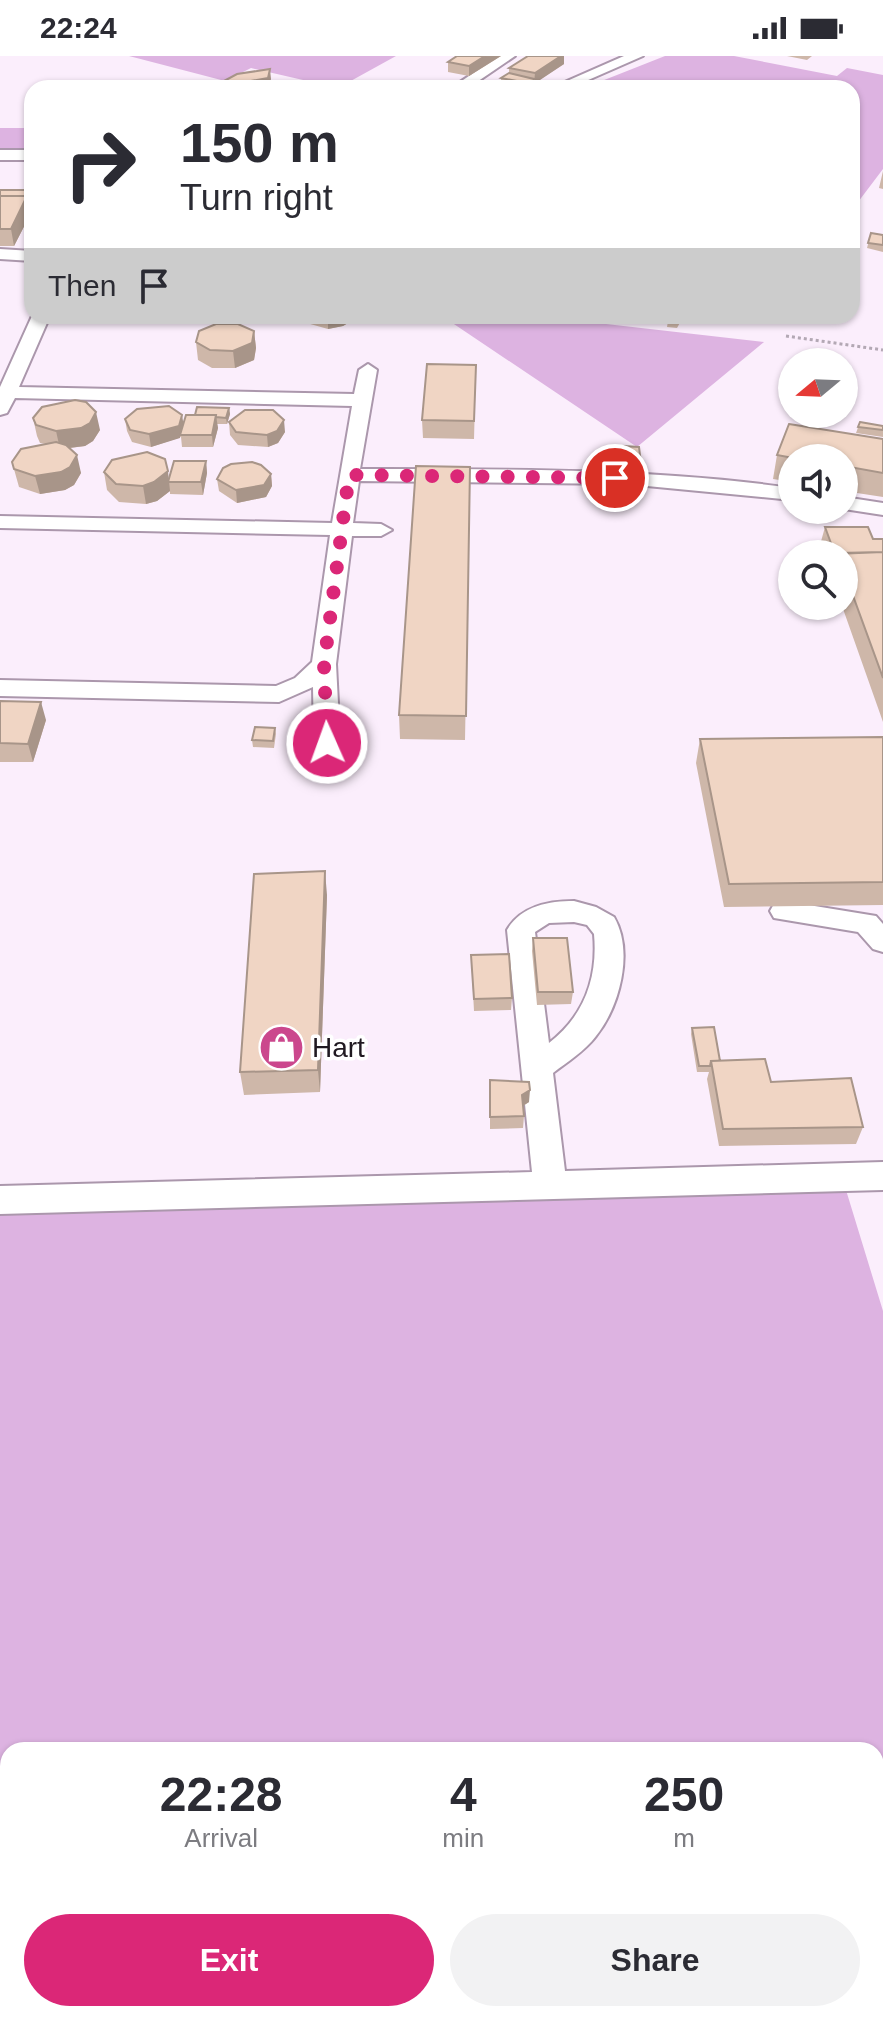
<!DOCTYPE html>
<html lang="en">
<head>
<meta charset="utf-8">
<style>
	:root { --surface:#fff; --page:#f2f2f3; --text:#2b2b33; --muted:#7c7c81; --accent:#db2777 }
	body { margin:0; font-family:Arial,sans-serif; background:var(--page); color:var(--text); height:100vh; display:flex; flex-direction:column; font-size:30px; white-space:nowrap }
	* { box-sizing:border-box; margin:0 }
	p { font-size:26px; color:var(--muted) }
	.icon { flex:none; width:44px; height:44px; fill:none; stroke:currentColor; stroke-width:2; stroke-linecap:round; stroke-linejoin:round }
	.map { position:relative; flex:1; overflow:hidden }
	.side { position:absolute; left:0px; top:1686px; width:884px; height:280px; display:flex; flex-direction:column; background:var(--surface); border-radius:24px 24px 0 0; box-shadow:0 2px 6px #0004 }
	.side>* { flex:none }
	.banner { position:absolute; left:24px; top:24px; width:836px; height:244px; border-radius:24px; box-shadow:0 2px 6px #0004; background:#fff; color:var(--text); overflow:hidden }
	.needle { width:52px; rotate:251deg }
	.controls { position:absolute; left:778px; top:292px; display:grid; gap:16px }
	.controls a { display:grid; place-items:center; width:80px; height:80px; border-radius:50%; background:var(--surface); box-shadow:0 2px 6px #0004; font-size:40px }
	.pin { position:absolute; display:grid; place-items:center; width:68px; height:68px; color:#fff; margin:-34px; border:4px solid #fff; border-radius:50%; box-shadow:0 2px 8px #0007 }
	.me { position:absolute; width:88px; margin:-44px; rotate:358deg; stroke-linejoin:round; filter:drop-shadow(0 0 6px #0008) }
	.turn { display:flex; align-items:center; gap:28px; height:168px; padding:0 24px; font-size:36px }
	.turn .icon { width:104px; height:104px; stroke-width:2.5 }
	.turn b { display:block; font-size:56px; line-height:68px }
	.then { display:flex; align-items:center; height:76px; padding:0 24px; background:#0003; gap:16px; font-size:30px }
	.eta { display:flex; justify-content:space-evenly; align-items:center; height:136px; text-align:center }
	.eta b { font-size:48px; font-weight:700; line-height:56px }
	.cta { display:flex; gap:16px; margin-top:auto; padding:16px 24px }
	.cta a { flex:1; height:92px; border-radius:48px; background:var(--accent); color:#fff; font-size:32px; font-weight:700; line-height:92px; text-align:center }
	.cta a+a { background:var(--page); color:var(--text) }
	.status { display:flex; justify-content:space-between; align-items:center; height:56px; padding:0 40px; background:var(--surface); direction:ltr }
	.status svg { height:22px; fill:currentColor }
	.map>svg:first-child { display:block }
	.green { fill:#ddb3e1; fill-rule:evenodd }
	.lines { fill:none; stroke-linecap:round; stroke-linejoin:round }
	.minor-casing { stroke:#ab97ac; stroke-width:4 }
	.path { stroke:#b3a8b4; stroke-width:3; stroke-dasharray:3 3; stroke-linecap:butt }
	.minor { fill:#fff; fill-rule:evenodd }
	.wall { fill:#ceb7a9 }
	.shaded-wall { fill:#a89589 }
	.building { fill:#f0d5c4; stroke:#a89589; stroke-width:2 }
	.route { stroke:#db2777; stroke-width:14; stroke-dasharray:0 25.2 }
	.labels { text-anchor:middle; dominant-baseline:central; stroke-width:7; stroke-linejoin:round; paint-order:stroke }
	.poi-label { font-size:28px; fill:#201921; stroke:#fff; text-anchor:start }
</style>
</head>
<body>
<div class="status"><b>22:24</b><svg viewBox="0 0 49 12"><path d="M0 12V9h3v3zM5 12V6h3v6zM10 12V3h3v9zM15 12V0h3v12zM26 1h20v11H26zM47 4h2v5h-2z"/></svg></div>
<div class="map">
<svg width="883" height="1966" viewBox="0 0 883 1966">
	<rect width="100%" height="100%" fill="#fbeefc"/>
	<!-- green -->
	<path class="green" d="M129,0H396L338,32L251,12L225,25Z
		M665,0H734L837,20L847,12L883,19V113L852,154V32H584Z
		M0,72H32V104L0,103Z
		M442,260H609L606,268L764,286L637,391Z
		M842,1121L883,1255V1966H0V1145ZM8,1694H876V1958H8Z"/>
	<g class="lines">
		<defs>
			<path id="minor" d="M499,0H515L468,32H451Z
				M624,0H643L570,32H551Z
				M0,94H32V104H0Z
				M0,193L32,195V205L0,203Z
				M32,260H50L19,331L354,338L359,314L368,308L377,314L360,413C505,413 648,412 792,432V444L626,428L359,425L353,467L381,468L392,474L381,480H352L336,608L340,687L336,693H318L314,687L313,631L279,646L0,640V624L276,630L295,622L312,606L330,479L0,472V460L332,467L352,350L15,342L7,357L0,359V331Z
				M844,441L883,447V459L844,453Z
				M574,845L596,851L614,861C634,895 620,950 596,980C585,995 567,1006 553,1017L565,1115L883,1106V1134L0,1158V1130L532,1116L507,874C521,850 548,845 574,845ZM574,866L587,869L594,878C598,922 584,960 549,987L535,876L549,867Z
				M784,845L876,860L883,868V896L873,893L858,876L774,862L770,855L774,848Z"/>
		</defs>
		<!-- minor casing -->
		<use href="#minor" class="minor-casing"/>
		<!-- path -->
		<path class="path" d="M786,280L883,294"/>
		<!-- minor -->
		<use href="#minor" class="minor"/>
	</g>
	<!-- wall -->
	<path class="wall" d="M501,0L469,20L448,16V6Z
		M528,0H564V8L527,32L501,27V22L509,17V12Z
		M787,0H812L807,4Z
		M883,115V133L879,132Z
		M0,134H32V157H31L14,190H0Z
		M871,177L883,179V196L867,192Z
		M301,260H354L353,264L343,270L328,273L303,266Z
		M699,260H721L717,268L698,265Z
		M682,263L677,272L667,271L668,265Z
		M254,275L256,292L254,304L235,312H212L198,304L196,286Z
		M476,309L474,383L423,382L422,364Z
		M229,352L230,358L227,368H217L218,372L213,391H182L181,381L151,391L132,386L127,375L125,363L184,366L195,359Z
		M33,362L100,374L93,385L85,390L70,392L81,417L74,429L65,434L40,438L19,431L12,406L46,388L40,387L37,380Z
		M229,366L285,376L278,387L268,391L238,389L230,379Z
		M860,366L883,370V381L856,377Z
		M883,383V441L844,435V402H792V426L773,423L777,399Z
		M623,390L641,407L640,413H625L623,397Z
		M206,405L207,417L203,439L170,438V435L157,445L146,448L119,446L107,434L104,416L169,422Z
		M470,411L465,684L400,683L399,659Z
		M271,418L272,430L266,441L237,447L219,435L217,423Z
		M825,471L873,483H883V666L842,550H844V498H824L820,489Z
		M0,645L46,664L33,706H0Z
		M275,672L276,678L274,692L253,691L252,684Z
		M883,681V849L724,851L696,707L700,683Z
		M327,839L320,1036L244,1039L240,1016Z
		M533,882L573,936L571,948L537,949L532,895Z
		M471,899L512,942L511,954L474,955Z
		M692,972L720,1005L771,1026L863,1071L856,1088L719,1090L707,1023L709,1016H697L691,978Z
		M490,1036L529,1046L523,1050L524,1060L523,1072L490,1073Z"/>
	<!-- shaded-wall -->
	<path class="shaded-wall" d="M485,0H501L469,20V10Z
		M561,0H564V8L534,28L535,17Z
		M270,13L271,23L269,32H239Z
		M534,23V28L526,32L527,27Z
		M27,140L31,157L14,190L11,173Z
		M333,260H354L353,264L343,270L328,273V261Z
		M254,275L256,292L254,304L235,312L233,295Z
		M229,352L230,358L227,368L226,362Z
		M96,356L100,374L93,385L85,390L60,393L56,375Z
		M182,359L184,371L180,379V382L151,391L149,378Z
		M216,359L218,372L213,391L212,379Z
		M284,364L285,376L278,387L268,391L267,379Z
		M77,399L81,417L74,429L65,434L40,438L35,420Z
		M206,405L207,417L203,439L201,426Z
		M168,415L170,435L157,445L146,448L143,430Z
		M271,418L272,430L266,441L237,447L236,434Z
		M41,646L46,664L33,706L28,688Z
		M325,815L327,839L320,1036L318,1014Z
		M530,1034L529,1046L521,1051L522,1039Z"/>
	<!-- building -->
	<path class="building" d="M457,0H485L469,10L448,6Z
		M528,0H561L535,17L509,12Z
		M270,13L268,22L251,25L239,32H211L237,18Z
		M509,17L534,23L527,27L501,22Z
		M0,134H32V146H28L27,140H0Z
		M0,140H27L11,173H0Z
		M871,177L883,179V189L868,187Z
		M670,260H681L678,266L668,265Z
		M216,268H238L254,275L252,287L233,295L210,294L196,286L199,275Z
		M427,308L476,309L474,365L422,364Z
		M75,344L86,346L96,356L90,367L81,372L56,375L36,369L33,362L42,351Z
		M169,350L182,359L179,370L149,378L130,374L125,363L137,353Z
		M197,351L229,352L226,362L216,361V359H195Z
		M245,354H273L284,364L277,375L267,379L236,376L229,366Z
		M186,359H216L212,379H180Z
		M860,366L883,370V374L858,371Z
		M789,368L883,383V417L844,410V402H793L777,399Z
		M56,386L66,389L77,399L70,411L61,416L35,420L14,413L12,406L21,393Z
		M623,390L639,391L641,407L626,406Z
		M147,396L165,403L168,415L154,426L143,430L116,428L104,416L112,404Z
		M174,405H206L201,426H168Z
		M252,406L261,409L271,418L264,429L236,434L217,423L223,412L231,408Z
		M416,410L470,411L466,660L399,659Z
		M825,471H868L873,483H883V496L835,498Z
		M883,496V622L844,515V498L838,497Z
		M0,645L41,646L28,688L0,687Z
		M255,671L275,672L273,685L252,684Z
		M883,681V826L729,828L700,683Z
		M325,815L318,1014L240,1016L254,818Z
		M533,882H567L573,936H538Z
		M509,898L512,942L474,943L471,899Z
		M714,971L720,1005H711L710,1010H699L692,972Z
		M765,1003L771,1026L851,1022L863,1071L723,1073L711,1005Z
		M490,1024L529,1026L530,1034L522,1039L524,1060L490,1061Z"/>
	<g class="lines">
		<!-- route -->
		<path class="route" d="M327,687L324,608L349,419L615,422"/>
	</g>
	<!-- icons -->
	<defs>
		<symbol id="shop-disc" viewBox="-11 -11 22 22"><circle r="9.5" fill="#cb478d" stroke="#fff"/><path d="M-5-2.5h2.3a2.7 3.5 0 0 1 5.4 0H5L5.5 6h-11ZM-1.5-2.5h3a1.5 2.3 0 0 0-3 0Z" fill="#fff"/></symbol>
	</defs>
	<g fill-rule="evenodd">
		<use href="#shop-disc" x="256" y="966" width="51" height="51"/>
	</g>
	<g class="labels">
		<!-- poi labels -->
		<g class="poi-label">
			<text x="312" y="991">Hart</text>
		</g>
	</g>
</svg>
<div class="controls">
<a><svg class="needle" viewBox="-14 -14 28 28"><path d="M0-13l5 13h-10z" fill="#e53935"/><path d="M0 13l5-13h-10z" fill="#7c7c81"/></svg></a>
<a><svg class="icon" aria-label="sound" viewBox="0 0 24 24"><path d="M4 9h4l5-4v14l-5-4H4zM17 9q2 3 0 6"/></svg></a>
<a><svg class="icon" aria-label="search" viewBox="0 0 24 24"><circle cx="10" cy="10" r="6"/><path d="M15 15l6 6"/></svg></a>
</div>
<div class="pin" style="left:615px;top:422px;background:#d93025"><svg class="icon" aria-label="arrive" viewBox="0 0 24 24"><path d="M6 21V4h12l-3 4 3 4H6"/></svg></div>
<svg class="me" style="left:327px;top:687px" viewBox="-20 -20 40 40"><circle r="17" fill="#db2777" stroke="#fff" stroke-width="3"/><path d="M0-11L8 9 0 5-8 9z" fill="#fff"/></svg>
<div class="banner">
<div class="turn"><svg class="icon" aria-label="right" viewBox="0 0 24 24"><path d="M7 20v-9h11M14 6l5 5-5 5"/></svg><div><b>150 m</b>Turn right</div></div>
<div class="then">Then<svg class="icon" aria-label="arrive" viewBox="0 0 24 24"><path d="M6 21V4h12l-3 4 3 4H6"/></svg></div>
</div>
<section class="side">
<div class="eta">
<div><b>22:28</b><p>Arrival</p></div>
<div><b>4</b><p>min</p></div>
<div><b>250</b><p>m</p></div>
</div>
<div class="cta"><a>Exit</a><a>Share</a></div>
</section>
</div>
</body>
</html>
